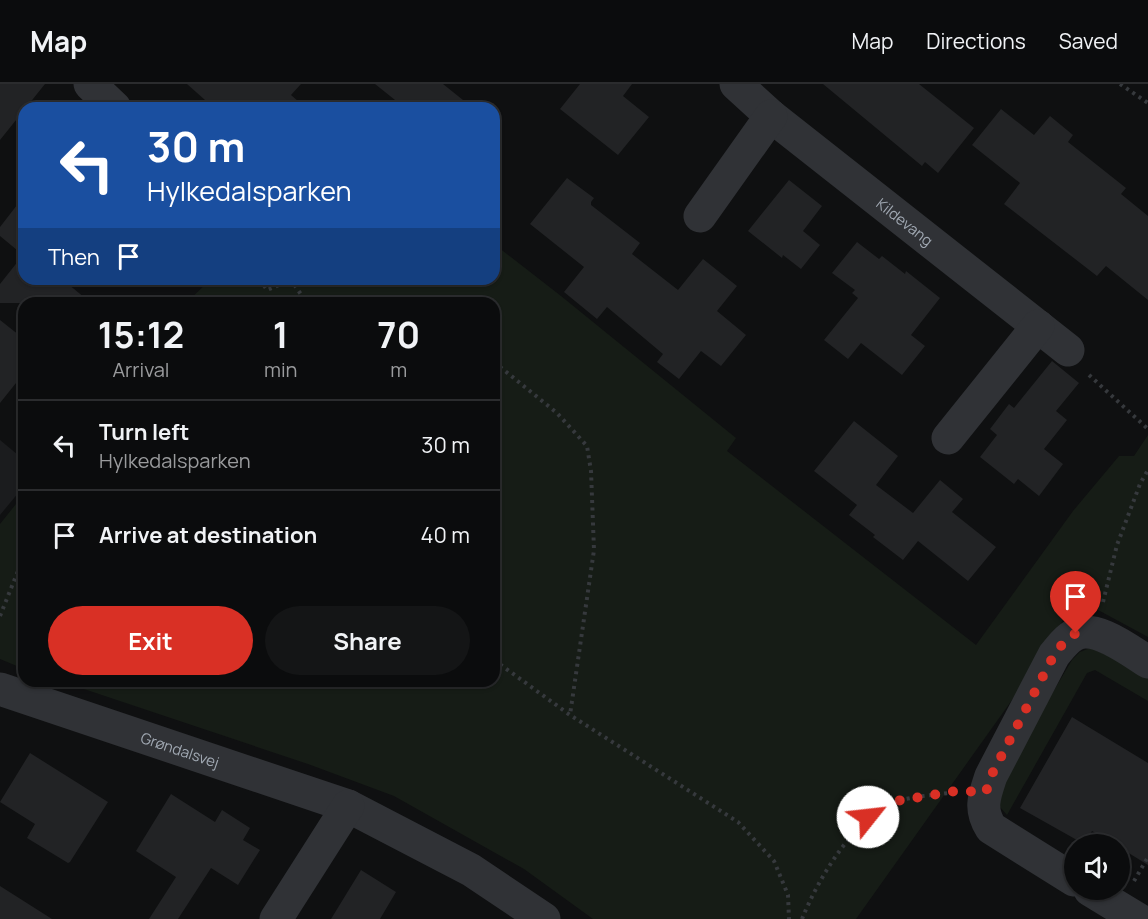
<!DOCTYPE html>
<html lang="en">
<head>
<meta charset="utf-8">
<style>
	:root { --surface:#0b0c0d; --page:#141516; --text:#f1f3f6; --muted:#9a9b9d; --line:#2b2c2e; --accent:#d93025 }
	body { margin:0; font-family:Manrope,sans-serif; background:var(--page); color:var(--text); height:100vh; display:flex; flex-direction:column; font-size:22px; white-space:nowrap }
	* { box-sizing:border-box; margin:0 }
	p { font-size:20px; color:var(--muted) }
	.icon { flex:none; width:33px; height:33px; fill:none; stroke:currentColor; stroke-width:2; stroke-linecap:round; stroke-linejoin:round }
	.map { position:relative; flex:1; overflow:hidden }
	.drawer { position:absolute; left:18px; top:213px; width:482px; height:390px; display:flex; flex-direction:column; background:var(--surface); border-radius:18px; box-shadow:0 2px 4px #0004,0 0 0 2px var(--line) }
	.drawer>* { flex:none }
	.guide { position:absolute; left:18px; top:18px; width:482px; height:183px; border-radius:18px; box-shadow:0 2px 4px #0004,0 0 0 2px var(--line); background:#1a4fa0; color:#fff; overflow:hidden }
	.controls { position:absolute; left:1064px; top:750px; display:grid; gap:12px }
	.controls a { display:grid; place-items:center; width:66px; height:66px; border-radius:50%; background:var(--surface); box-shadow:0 2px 4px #0004,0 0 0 2px var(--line); font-size:30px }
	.pin { position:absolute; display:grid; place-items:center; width:51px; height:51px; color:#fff; margin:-62px -26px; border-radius:50% 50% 50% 0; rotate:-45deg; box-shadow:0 0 6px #0007 }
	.pin .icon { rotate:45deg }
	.me { position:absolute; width:66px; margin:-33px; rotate:61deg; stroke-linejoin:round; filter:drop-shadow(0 0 4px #0008) }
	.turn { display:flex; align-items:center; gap:21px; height:126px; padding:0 30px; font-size:27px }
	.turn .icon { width:78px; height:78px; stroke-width:2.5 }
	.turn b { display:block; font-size:42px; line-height:51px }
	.then { display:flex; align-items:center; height:57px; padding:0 30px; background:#0003; gap:12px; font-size:22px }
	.eta { display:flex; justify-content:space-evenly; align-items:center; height:102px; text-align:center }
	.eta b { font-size:36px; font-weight:700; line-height:42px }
	.button { display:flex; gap:12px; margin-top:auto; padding:12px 30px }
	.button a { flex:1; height:69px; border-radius:36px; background:var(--accent); color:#fff; font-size:24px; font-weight:700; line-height:69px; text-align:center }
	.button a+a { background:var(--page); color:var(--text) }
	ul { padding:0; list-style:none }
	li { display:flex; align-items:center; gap:18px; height:90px; padding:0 30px; border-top:2px solid var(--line) }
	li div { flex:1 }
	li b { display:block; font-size:22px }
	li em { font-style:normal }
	header { display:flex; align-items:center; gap:36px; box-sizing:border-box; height:84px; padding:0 30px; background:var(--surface); border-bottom:2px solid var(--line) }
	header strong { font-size:28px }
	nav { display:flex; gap:33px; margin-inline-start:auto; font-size:21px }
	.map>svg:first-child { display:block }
	.built { fill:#1b1c1e }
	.green { fill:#161c16 }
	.building { fill:#222325 }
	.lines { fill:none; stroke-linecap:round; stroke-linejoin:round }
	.path { stroke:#36393d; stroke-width:4; stroke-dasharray:3 4.5; stroke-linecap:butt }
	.minor { stroke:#303236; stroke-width:33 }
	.route { stroke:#d93025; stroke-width:10; stroke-dasharray:0 18 }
	.labels { text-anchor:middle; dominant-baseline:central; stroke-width:6; stroke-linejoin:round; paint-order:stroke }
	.street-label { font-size:15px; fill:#a0a8b2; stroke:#0a0b0c }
</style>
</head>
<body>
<header>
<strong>Map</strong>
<nav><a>Map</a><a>Directions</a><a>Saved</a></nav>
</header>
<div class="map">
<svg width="1148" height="835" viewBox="0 0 1148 835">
	<rect width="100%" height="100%" fill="#0f1011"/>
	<!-- built -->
	<path class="built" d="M0,356L24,376V402L0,431Z"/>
	<!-- green -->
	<path class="green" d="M494,160L561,212L736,354L727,367L976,561L1073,427L1119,372H1134L1148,351V553L1087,520L1063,536L1024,599L856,835H593L524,785L394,712L308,680L60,597H494V219H186L211,195H494Z
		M24,410V585L0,575V440Z
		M1090,564L1148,588V617L1095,586L1087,589L1007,731L1000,723L999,699L1072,576L1080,568Z"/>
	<!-- building -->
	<path class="building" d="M0,0H45L0,56Z
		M187,0H301L291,11L306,24H214Z
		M375,0H443L473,24H405Z
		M580,0H632L623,12L649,33L618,71L560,25Z
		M823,0H919L974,44L938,89L925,78L922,82Z
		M1001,25L1034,51L1050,32L1073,51L1068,58L1126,104L1121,110L1148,132V216L1106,182L1097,192L1004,120L1020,99L972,61Z
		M567,94L594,114L591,118V121L640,159L632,170L678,206L703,175L737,202L717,227L746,251L721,282L701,267L679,295L657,278L663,270L607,223L597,235L564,208L584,183L530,140Z
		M789,96L822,122L803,147L820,161L801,185L783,171L782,174L748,147Z
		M24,112V195H62L91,219H0V200L23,171L0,152V143Z
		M857,158L879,175L882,172L905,190L906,187L940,214L911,251L925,262L902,291L861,259L848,275L824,256L858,214L852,209L855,206L832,189Z
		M0,236L24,255V289L0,319Z
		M1052,277L1079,299L1056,327L1067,336L1044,365L1063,380L1039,412L1018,395L1014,400L980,373L997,351L990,345L1009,320L1014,324Z
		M854,337L898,372L876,401L913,429L940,396L963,415L952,428L996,463L968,497L918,457L903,476L873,453L875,451L849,431L857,421L814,387Z
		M1072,633L1148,679V781L1119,763V760H1115L1092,747L1084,760L1020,724Z
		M30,669L108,718L70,778L68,779L27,754L35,740L0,718Z
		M171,710L215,738L222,726L250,744L243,756L260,766L238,801L211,784L178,835H149L176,793L136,767Z
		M361,786L396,808L380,835H331Z
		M0,802L52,835H0Z"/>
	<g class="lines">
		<!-- path -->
		<path class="path" d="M1120,0L1148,19
			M260,195L267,206L291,196L307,219
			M494,278L557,329L587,362L591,387L594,466L570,631
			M1089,291L1148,345
			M1103,518L1117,461L1140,400L1148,386
			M0,532L24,472
			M494,576L570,631L738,738L774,777L788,811L789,835
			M1134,797L1148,773
			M802,835C818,795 854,734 895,718C912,712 937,711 955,708"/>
		<!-- minor -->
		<g class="minor">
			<path d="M90,0L115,24"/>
			<path id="s1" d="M736,0L771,32L1068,266"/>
			<path d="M700,132L771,32"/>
			<path d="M948,354L1038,242"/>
			<path id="s2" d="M0,605L348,722L471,786L544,835"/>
			<path d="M1074,796L991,744C979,725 984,713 991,692L1054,571C1060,564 1065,556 1074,551C1095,539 1130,567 1148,578"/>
			<path d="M1090,806L1138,835"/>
			<path d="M276,835L348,722"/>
		</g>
	</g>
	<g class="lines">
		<!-- route -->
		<path class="route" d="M868,733L896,717L956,707L986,708L991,692L1054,571L1064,558L1076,549"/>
	</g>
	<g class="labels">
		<!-- street labels -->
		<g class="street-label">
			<text stroke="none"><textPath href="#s1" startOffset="218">Kildevang</textPath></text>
			<text stroke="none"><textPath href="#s2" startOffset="190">Grøndalsvej</textPath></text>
		</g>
	</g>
</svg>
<div class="controls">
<a><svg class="icon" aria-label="sound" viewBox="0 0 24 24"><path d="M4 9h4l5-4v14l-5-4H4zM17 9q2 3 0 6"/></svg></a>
</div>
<div class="pin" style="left:1076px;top:549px;background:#d93025"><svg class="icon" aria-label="arrive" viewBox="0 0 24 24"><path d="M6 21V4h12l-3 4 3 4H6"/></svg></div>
<svg class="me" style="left:868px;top:733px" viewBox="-20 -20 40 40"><circle r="19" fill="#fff"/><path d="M0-13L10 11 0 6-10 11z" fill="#d93025"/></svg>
<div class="guide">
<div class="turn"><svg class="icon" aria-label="left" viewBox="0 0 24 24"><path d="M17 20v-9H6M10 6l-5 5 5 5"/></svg><div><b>30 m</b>Hylkedalsparken</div></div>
<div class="then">Then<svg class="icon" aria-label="arrive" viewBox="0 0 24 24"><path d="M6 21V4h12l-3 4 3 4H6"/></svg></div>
</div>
<section class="drawer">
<div class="eta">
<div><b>15:12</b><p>Arrival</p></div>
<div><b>1</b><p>min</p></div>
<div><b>70</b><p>m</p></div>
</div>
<ul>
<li><svg class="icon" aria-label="left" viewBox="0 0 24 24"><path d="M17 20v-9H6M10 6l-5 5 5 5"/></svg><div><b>Turn left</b><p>Hylkedalsparken</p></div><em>30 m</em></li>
<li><svg class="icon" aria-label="arrive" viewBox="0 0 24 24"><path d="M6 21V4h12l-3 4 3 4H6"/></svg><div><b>Arrive at destination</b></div><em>40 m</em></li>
</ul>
<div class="button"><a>Exit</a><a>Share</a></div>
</section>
</div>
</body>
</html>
